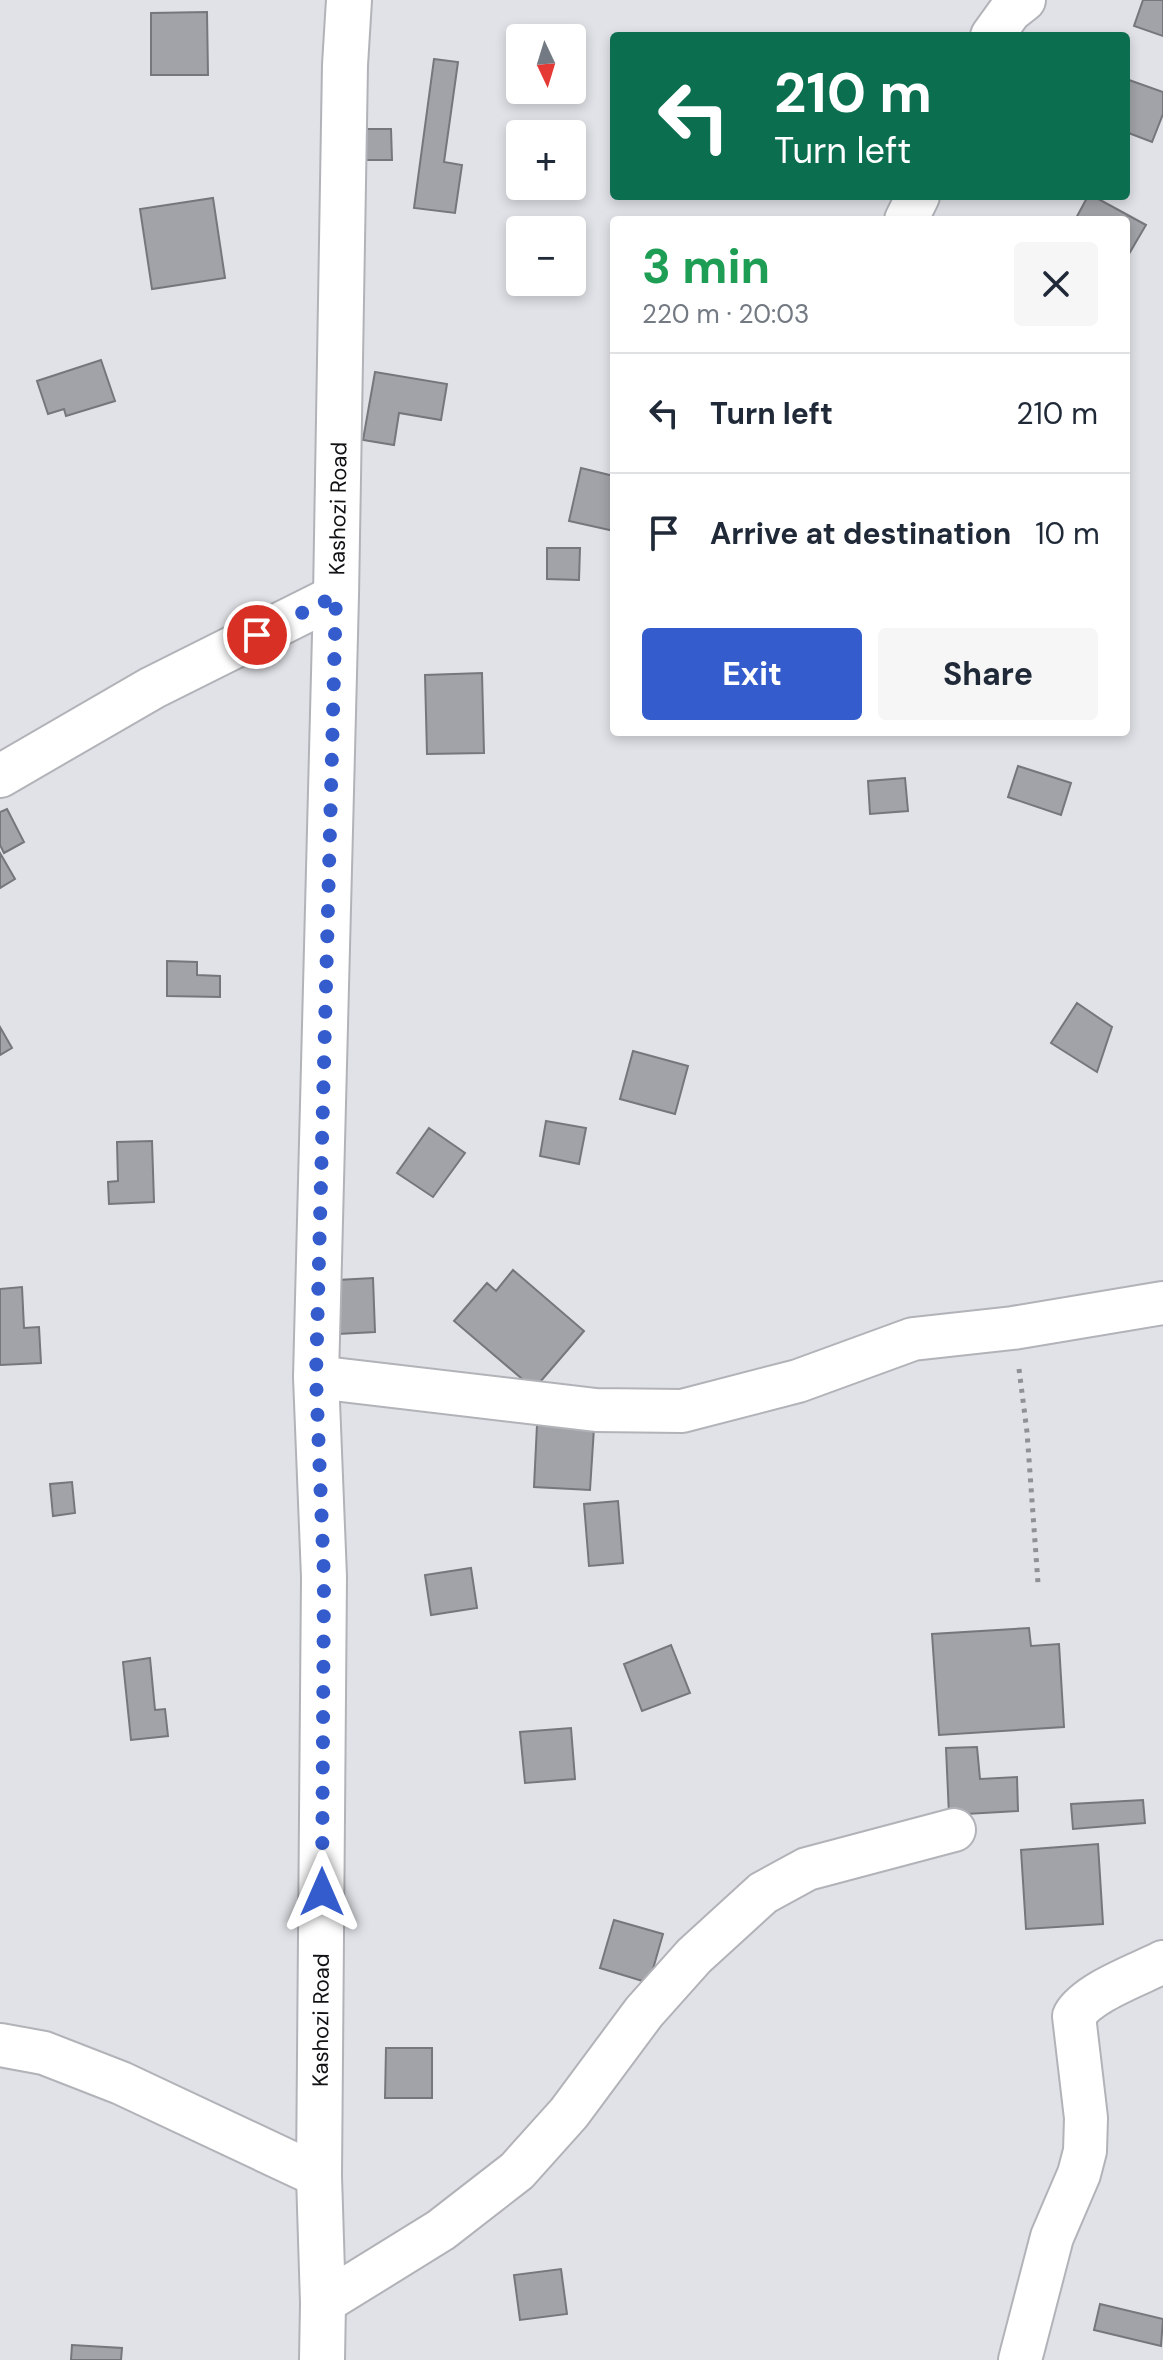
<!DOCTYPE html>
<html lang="en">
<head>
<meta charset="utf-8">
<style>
	:root { --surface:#fff; --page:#f6f6f7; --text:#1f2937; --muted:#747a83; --line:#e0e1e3; --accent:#345ccd }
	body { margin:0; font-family:"DM Sans",sans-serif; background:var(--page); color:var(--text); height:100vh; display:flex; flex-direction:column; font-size:30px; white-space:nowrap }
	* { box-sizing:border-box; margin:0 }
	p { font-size:26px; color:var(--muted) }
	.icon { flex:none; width:44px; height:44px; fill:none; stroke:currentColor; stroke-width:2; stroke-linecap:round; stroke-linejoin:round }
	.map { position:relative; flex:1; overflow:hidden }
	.details { position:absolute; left:610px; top:216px; width:520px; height:520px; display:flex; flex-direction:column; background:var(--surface); border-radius:8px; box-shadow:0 4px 12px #0003 }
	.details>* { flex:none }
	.hud { position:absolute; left:610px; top:32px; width:520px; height:168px; border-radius:8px; box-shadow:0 4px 12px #0003; background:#0b6e4f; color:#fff; overflow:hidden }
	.needle { width:52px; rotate:176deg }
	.tools { position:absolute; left:506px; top:24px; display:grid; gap:16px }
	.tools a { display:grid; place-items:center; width:80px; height:80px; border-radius:8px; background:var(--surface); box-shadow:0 4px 12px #0003; font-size:40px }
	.pin { position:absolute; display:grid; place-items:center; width:68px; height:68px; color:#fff; margin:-34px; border:4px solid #fff; border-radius:50%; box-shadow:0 2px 8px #0007 }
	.me { position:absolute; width:88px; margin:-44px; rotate:0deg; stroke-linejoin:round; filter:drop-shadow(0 0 6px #0008) }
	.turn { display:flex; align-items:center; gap:28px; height:168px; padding:0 32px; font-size:36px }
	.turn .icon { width:104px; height:104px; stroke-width:2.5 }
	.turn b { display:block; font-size:56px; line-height:68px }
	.round { display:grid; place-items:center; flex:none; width:84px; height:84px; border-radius:8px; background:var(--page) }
	.headline { display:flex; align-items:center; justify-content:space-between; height:136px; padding:0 32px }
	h1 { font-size:48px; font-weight:700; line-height:60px; color:#1e9e55 }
	.action { display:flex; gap:16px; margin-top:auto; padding:16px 32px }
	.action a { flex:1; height:92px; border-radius:8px; background:var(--accent); color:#fff; font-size:32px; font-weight:700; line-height:92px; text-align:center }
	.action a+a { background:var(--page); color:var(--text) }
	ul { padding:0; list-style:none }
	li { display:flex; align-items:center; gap:24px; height:120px; padding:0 32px; border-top:2px solid var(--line) }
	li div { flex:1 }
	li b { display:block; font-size:30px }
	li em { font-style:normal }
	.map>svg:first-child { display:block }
	.building { fill:#a1a3a8; stroke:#75777c; stroke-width:2 }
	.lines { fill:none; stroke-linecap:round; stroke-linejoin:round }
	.minor-casing { stroke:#b1b3b8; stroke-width:46 }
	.secondary-casing { stroke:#b1b3b8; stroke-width:48 }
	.path { stroke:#8f9195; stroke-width:5; stroke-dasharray:4 6; stroke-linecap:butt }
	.minor { stroke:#fff; stroke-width:42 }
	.secondary { stroke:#fff; stroke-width:44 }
	.route { stroke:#345ccd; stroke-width:14; stroke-dasharray:0 25.2 }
	.labels { text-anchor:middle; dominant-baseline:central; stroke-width:6; stroke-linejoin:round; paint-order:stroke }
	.street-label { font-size:22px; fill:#111214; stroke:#edeff5 }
</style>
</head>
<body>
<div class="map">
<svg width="1163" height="2360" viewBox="0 0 1163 2360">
	<rect width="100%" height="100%" fill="#e0e2e7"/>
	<!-- building -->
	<path class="building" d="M1143,0H1163V36L1134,26Z
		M207,12L208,75H151V13Z
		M434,59L458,62L444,162L462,165L455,213L414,208Z
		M1129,80L1163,92V114L1152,142L1126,132V88Z
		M364,129H391L392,160H364Z
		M1088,196H1093L1146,225L1126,259V220H1075Z
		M213,198L225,278L152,289L140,209Z
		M101,360L115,401L66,416L64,409L48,414L37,381Z
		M375,372L447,384L441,420L399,413L394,445L363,440Z
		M581,468L614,476V531L569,521Z
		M547,548H580L579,580L547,579Z
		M482,673L484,753L427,754L425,675Z
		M1018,766L1071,783L1061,815L1008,797Z
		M905,778L908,811L870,814L868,781Z
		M7,809L24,842L4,853L0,845V812Z
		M0,853L15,879L0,888Z
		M167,961L197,962V975L220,976V997L167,996Z
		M1077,1003L1112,1027L1097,1072L1051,1043Z
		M0,1027L12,1048L0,1055Z
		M633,1051L688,1066L675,1114L620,1099Z
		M546,1121L586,1128L579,1164L540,1156Z
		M429,1128L465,1153L433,1197L397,1173Z
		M152,1141L154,1202L109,1204L108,1182L118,1181L117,1142Z
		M513,1270L584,1331L534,1389L454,1321L487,1283L496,1291Z
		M373,1278L375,1332L338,1334L319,1281Z
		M22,1287L24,1328L39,1327L41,1363L0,1365V1289Z
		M537,1425L594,1428L590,1490L534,1487Z
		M72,1482L75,1513L53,1516L50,1484Z
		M618,1501L623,1563L589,1566L584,1504Z
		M471,1568L477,1608L431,1615L425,1575Z
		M1029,1628L1031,1646L1059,1644L1064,1727L939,1735L932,1634Z
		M671,1645L690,1693L642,1711L624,1664Z
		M150,1658L155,1710L165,1709L168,1736L131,1740L123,1662Z
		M571,1728L575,1779L525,1783L520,1732Z
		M977,1747L980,1779L1017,1777L1018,1811L949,1815L946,1748Z
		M1143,1800L1145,1823L1073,1829L1071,1804Z
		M1098,1844L1103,1924L1026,1929L1021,1850Z
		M614,1920L663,1934L649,1983L600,1968Z
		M386,2048H432V2098H385Z
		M561,2269L567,2314L520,2320L514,2275Z
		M1100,2304L1163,2319L1161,2346L1094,2330Z
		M72,2345L122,2348L121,2360H71Z"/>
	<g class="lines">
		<defs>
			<path id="minor" d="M992,36L1010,11L1024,0
				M906,220L918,196
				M0,776L152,688L336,596
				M316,1377L596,1410L682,1411L798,1381L913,1339L1013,1328L1163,1303
				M0,2045L44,2053L121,2083L319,2176
				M323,2303L441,2230L517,2171L569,2113L644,2012L694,1956L763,1893L807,1869L954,1830
				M1020,2360L1052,2237L1079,2174L1085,2151L1086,2118L1074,2016C1088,1992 1138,1975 1163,1962"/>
			<g id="secondary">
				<path id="s1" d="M322,2360L323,2303L319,2176L324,1577L316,1377L336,596L345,65L349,0"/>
			</g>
		</defs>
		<!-- minor casing -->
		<use href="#minor" class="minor-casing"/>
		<!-- secondary casing -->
		<use href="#secondary" class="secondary-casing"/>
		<!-- path -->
		<path class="path" d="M1019,1369L1027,1432L1038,1583"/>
		<!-- minor -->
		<use href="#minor" class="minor"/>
		<!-- secondary -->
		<use href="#secondary" class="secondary"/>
	</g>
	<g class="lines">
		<!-- route -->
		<path class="route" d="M257,635L336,596L316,1377L324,1577L322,1892"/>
	</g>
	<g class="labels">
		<!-- street labels -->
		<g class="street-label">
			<text stroke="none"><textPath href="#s1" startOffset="1852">Kashozi Road</textPath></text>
			<text stroke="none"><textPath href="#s1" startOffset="340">Kashozi Road</textPath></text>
		</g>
	</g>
</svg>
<div class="tools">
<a><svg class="needle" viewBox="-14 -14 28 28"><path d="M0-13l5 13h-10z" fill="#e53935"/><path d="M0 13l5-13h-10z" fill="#747a83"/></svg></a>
<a>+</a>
<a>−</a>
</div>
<div class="pin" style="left:257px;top:635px;background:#d93025"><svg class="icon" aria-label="arrive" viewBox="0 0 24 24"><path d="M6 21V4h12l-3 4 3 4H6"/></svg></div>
<svg class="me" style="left:322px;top:1892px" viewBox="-20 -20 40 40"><path d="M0-17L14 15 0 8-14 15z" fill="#345ccd" stroke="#fff" stroke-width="4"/></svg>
<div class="hud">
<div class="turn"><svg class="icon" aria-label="left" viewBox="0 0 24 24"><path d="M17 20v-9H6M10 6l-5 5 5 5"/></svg><div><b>210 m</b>Turn left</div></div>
</div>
<section class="details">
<div class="headline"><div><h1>3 min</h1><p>220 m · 20:03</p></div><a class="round"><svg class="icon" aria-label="close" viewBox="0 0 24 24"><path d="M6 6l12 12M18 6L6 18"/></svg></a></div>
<ul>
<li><svg class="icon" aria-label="left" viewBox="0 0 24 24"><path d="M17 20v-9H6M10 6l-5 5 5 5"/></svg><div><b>Turn left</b></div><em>210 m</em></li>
<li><svg class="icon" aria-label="arrive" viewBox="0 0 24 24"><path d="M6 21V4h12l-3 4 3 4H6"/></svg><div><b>Arrive at destination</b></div><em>10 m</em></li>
</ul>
<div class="action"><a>Exit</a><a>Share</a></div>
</section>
</div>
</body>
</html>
